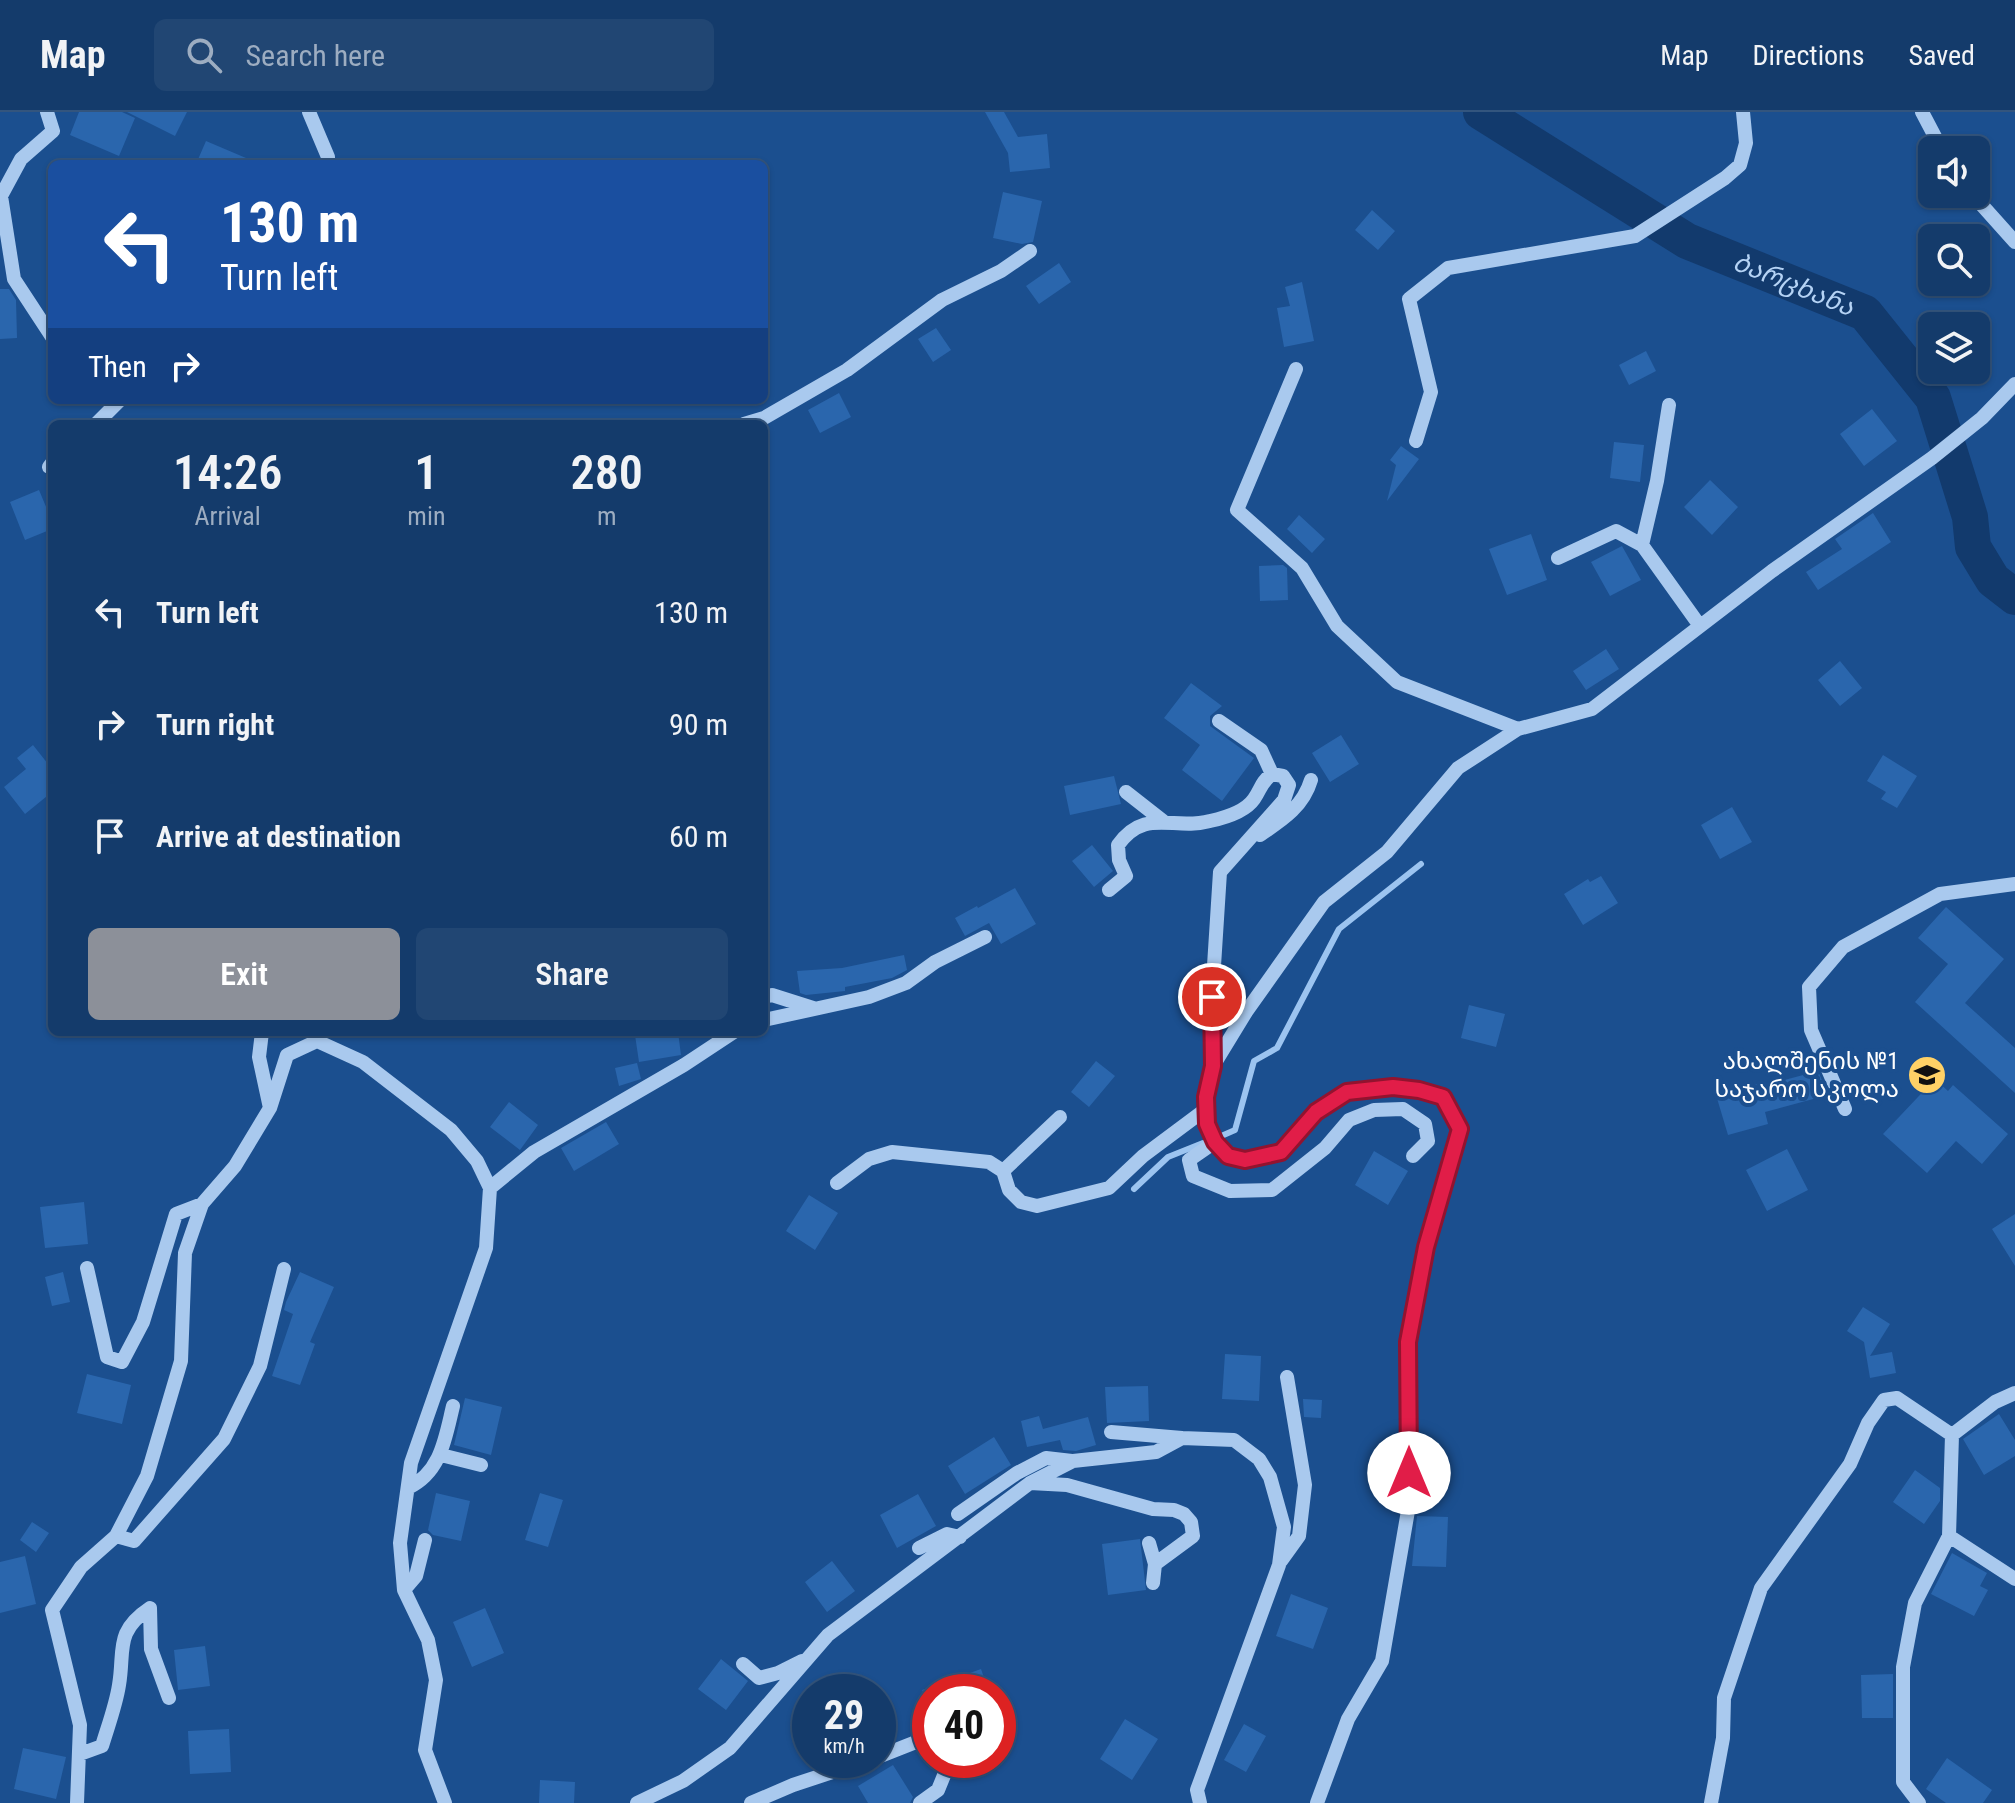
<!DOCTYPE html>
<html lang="en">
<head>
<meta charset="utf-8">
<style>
	:root { --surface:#143b6b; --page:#214673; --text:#f1f3f6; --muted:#9dadc1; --line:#33557e; --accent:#8c9099 }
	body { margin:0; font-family:"Roboto Condensed","Noto Sans Georgian",sans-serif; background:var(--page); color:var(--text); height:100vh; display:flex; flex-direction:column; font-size:30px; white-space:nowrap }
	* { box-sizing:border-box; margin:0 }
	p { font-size:26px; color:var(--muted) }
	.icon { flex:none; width:44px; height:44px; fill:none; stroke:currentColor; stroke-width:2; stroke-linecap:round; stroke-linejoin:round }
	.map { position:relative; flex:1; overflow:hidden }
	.panel { position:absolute; left:48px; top:308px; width:720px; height:616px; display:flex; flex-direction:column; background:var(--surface); border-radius:12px; box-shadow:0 2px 6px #0004,0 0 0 2px var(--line) }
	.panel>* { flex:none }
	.hud { position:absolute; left:48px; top:48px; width:720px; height:244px; border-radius:12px; box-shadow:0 2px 6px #0004,0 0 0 2px var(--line); background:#1a4fa0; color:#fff; overflow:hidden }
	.fabs { position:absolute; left:1918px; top:24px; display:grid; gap:16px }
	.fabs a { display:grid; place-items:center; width:72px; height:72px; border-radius:12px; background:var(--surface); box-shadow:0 2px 6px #0004,0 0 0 2px var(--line); font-size:40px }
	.speed { position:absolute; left:792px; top:1562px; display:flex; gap:16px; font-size:40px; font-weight:700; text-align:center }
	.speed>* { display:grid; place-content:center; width:104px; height:104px; border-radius:50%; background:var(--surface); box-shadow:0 2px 6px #0004,0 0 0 2px var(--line); line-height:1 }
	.speed small { font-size:20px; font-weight:400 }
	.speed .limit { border:12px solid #d22; background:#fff; color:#111 }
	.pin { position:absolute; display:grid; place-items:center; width:68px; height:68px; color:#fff; margin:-34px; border:4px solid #fff; border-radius:50%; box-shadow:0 2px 8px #0007 }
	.me { position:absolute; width:88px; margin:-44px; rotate:0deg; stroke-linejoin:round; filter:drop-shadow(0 0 6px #0008) }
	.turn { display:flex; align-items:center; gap:28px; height:168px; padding:0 40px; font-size:36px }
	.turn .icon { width:104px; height:104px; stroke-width:2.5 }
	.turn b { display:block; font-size:56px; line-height:68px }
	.then { display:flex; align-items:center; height:76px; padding:0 40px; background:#0003; gap:16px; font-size:30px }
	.eta { display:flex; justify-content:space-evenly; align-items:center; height:136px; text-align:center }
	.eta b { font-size:48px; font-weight:600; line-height:56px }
	.primary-button { display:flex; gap:16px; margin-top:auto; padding:16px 40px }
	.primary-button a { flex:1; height:92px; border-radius:12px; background:var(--accent); color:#fff; font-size:32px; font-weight:600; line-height:92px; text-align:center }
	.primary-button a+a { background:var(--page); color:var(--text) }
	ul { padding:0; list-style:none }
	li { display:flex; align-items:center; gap:24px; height:112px; padding:0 40px }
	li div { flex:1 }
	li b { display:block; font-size:30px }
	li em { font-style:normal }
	header { display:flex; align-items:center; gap:48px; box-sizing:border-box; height:112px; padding:0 40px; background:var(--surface); border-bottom:2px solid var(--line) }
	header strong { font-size:38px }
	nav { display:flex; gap:44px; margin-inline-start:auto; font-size:28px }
	.search { width:560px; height:72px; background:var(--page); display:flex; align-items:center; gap:20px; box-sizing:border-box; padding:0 28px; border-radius:12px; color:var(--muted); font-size:30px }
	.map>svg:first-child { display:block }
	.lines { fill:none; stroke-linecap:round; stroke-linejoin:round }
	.stream { stroke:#9cc4f0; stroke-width:6 }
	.river { stroke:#123a6d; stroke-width:36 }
	.building { fill:#2a66ad }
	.minor { stroke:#a9c9ee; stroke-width:14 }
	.route-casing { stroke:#92132f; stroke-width:20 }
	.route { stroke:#e11d48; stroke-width:14 }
	.labels { text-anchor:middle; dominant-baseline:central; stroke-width:8; stroke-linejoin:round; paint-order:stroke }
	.poi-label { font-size:24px; fill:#fff; stroke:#1b4f8f; text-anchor:end }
	.water-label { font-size:26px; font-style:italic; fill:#b5d3f5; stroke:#1b4f8f }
</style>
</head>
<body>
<header>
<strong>Map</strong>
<div class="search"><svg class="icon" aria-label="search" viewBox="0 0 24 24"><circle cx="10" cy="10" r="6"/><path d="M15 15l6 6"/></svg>Search here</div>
<nav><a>Map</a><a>Directions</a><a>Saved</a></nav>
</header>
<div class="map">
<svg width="2015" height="1691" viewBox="0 0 2015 1691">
	<rect width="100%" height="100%" fill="#1b4f8f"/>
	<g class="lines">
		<!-- stream -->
		<path class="stream" d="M1219,1025L1235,1018L1254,949L1277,936L1339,817L1421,752
			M1134,1077L1168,1045L1203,1031"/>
		<!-- river -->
		<path class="river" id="s1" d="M1481,0L1687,129L1865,201L1933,286L1970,405L1973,435L1993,468L2015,485"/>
	</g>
	<!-- building -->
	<path class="building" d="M79,0H122L135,6L119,44L70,23Z
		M127,0H187L175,24Z
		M985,0H1004L1018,25L1047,22L1050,56L1010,60L1008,41Z
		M206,29L260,52H196Z
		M1003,80L1042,89L1033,130L1022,132L993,126Z
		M1372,98L1395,119L1378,138L1355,118Z
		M1059,151L1071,170L1039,192L1026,174Z
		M1302,170L1314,229L1284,235L1277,196L1290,194L1285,175Z
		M0,177H9L16,188L17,226L0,227Z
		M936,216L951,238L933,250L918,227Z
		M1646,239L1656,259L1629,273L1619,253Z
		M839,281L851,305L820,321L808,298Z
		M1872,297L1897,329L1864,354L1840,322Z
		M1614,330L1644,333L1640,370L1610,366Z
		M1401,334L1419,347L1387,389L1396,353L1390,348Z
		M1710,368L1738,395L1712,423L1684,395Z
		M39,378L52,409V417L25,428L10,390Z
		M1873,401L1891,430L1818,478L1806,460L1842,437L1835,427Z
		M1299,403L1325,427L1312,441L1287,417Z
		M1531,422L1547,468L1507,483L1489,437Z
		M1622,434L1641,468L1610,484L1591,450Z
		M1283,453L1287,456L1288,488L1260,489L1259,454Z
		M1606,537L1619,557L1586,578L1573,559Z
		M1840,549L1862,576L1840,594L1818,568Z
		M1191,571L1222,594L1210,604V614L1254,646L1222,689L1182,658L1200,633L1164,606Z
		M1341,623L1359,652L1330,670L1312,641Z
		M33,633L52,657V680L25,702L4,675L26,657L17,646Z
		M1883,643L1917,664L1897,696L1881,687L1886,680L1867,669Z
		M1114,664L1121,692L1070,703L1064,674Z
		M1732,695L1752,730L1720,747L1701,713Z
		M1092,733L1113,759L1094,775L1072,749Z
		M1601,764L1618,791L1583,813L1564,782L1588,767L1590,770Z
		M1015,776L1036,812L1001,832L989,811L965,824L955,806L977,794L978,796Z
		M1946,795L2004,847L1965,891L2015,936V981L1915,890L1948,852L1918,826Z
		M904,843L907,858L892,866L845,875V879L806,883L800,881L797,859L842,856Z
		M1469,893L1505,902L1496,935L1461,926Z
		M664,920H678L681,943L639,950L635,923Z
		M1096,949L1115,964L1089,995L1071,980Z
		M637,951L641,967L619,974L615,956Z
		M1818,959L1828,983L1765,1000L1768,1012L1728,1023L1716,983L1757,972L1758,975Z
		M1935,967L1948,979L1953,973L2008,1022L1982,1052L1956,1029L1927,1061L1883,1022Z
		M509,990L538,1013L520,1038L490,1015Z
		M606,1010L619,1032L574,1059L561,1036Z
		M1787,1037L1808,1078L1767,1099L1746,1058Z
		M1374,1039L1408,1059L1388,1093L1355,1073Z
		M809,1083L838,1101L815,1138L786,1119Z
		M84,1090L88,1132L45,1136L40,1095Z
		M2015,1102V1154L1992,1117Z
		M63,1160L70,1190L52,1194L45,1165Z
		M300,1160L334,1175L310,1230L315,1232L300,1273L272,1264L293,1202L284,1198L286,1190Z
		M1863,1195L1890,1212L1870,1244L1892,1240L1896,1261L1870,1266L1864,1230L1847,1219Z
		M1225,1242L1261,1244L1259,1289L1222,1287Z
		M87,1262L131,1273L122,1312L77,1301Z
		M1148,1274L1149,1309L1107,1311L1105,1275Z
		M465,1286L502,1295L491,1343L454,1333Z
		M1303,1287L1322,1288L1321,1306L1304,1305Z
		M1999,1302L2015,1328V1344L1984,1363L1963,1327Z
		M1039,1304L1043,1317L1088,1305L1096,1333L1076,1339L1063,1338L1060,1328L1027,1335L1021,1309Z
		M994,1325L1011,1353L965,1382L948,1354Z
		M1915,1358L1940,1376V1389L1924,1412L1893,1390Z
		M436,1381L470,1389L461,1429L433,1423L428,1418Z
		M540,1381L563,1388L548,1435L525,1428Z
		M918,1382L936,1414L897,1436L880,1403Z
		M1417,1404L1448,1405L1446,1455L1412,1454Z
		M32,1410L49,1421L36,1440L20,1428Z
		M1140,1427L1146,1478L1108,1483L1102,1432Z
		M1952,1441L1987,1461L1980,1474L1988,1478L1974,1504L1931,1482Z
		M25,1444L36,1492L0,1501V1450Z
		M832,1449L855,1479L827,1500L805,1470Z
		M1291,1482L1328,1496L1313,1537L1276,1524Z
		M485,1496L504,1541L472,1555L453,1510Z
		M205,1534L210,1574L178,1578L174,1538Z
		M721,1547L748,1569L726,1598L698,1577Z
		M981,1557L989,1580H923L922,1578Z
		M1893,1562V1606H1862L1861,1563Z
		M1125,1607L1158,1627L1132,1668L1100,1647Z
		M1244,1612L1266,1624L1246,1660L1224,1648Z
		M229,1617L231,1660L190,1662L188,1619Z
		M23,1636L66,1645L56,1687L14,1677Z
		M1947,1646L1992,1678L1983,1691H1946L1926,1677Z
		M893,1653L913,1685L910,1691H868L858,1674Z
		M540,1668L575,1670L574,1691H539Z"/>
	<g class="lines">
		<!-- minor -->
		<path class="minor" d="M47,0L53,19L21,47L1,84L14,167L52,225
			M309,0L328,45V52
			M1922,0L1942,38
			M1972,82L2015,130
			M1296,257L1237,398L1302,456L1337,514L1397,570L1518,617
			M1669,293L1657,369L1642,433L1700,514
			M96,312L120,288
			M744,312L764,306L847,258L942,188L1001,159L1030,139
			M1416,329L1431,280L1409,187L1448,156L1635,124L1725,66L1740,53L1746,31L1743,0
			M49,355L52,351
			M1558,446L1616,419L1642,433
			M1219,609L1261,638L1272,662
			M1126,680L1163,709
			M1260,723C1282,708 1303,695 1311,668
			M1109,778L1126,764L1119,748L1118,733C1145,695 1173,719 1210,709C1224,706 1245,700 1254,687C1261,677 1261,670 1272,662L1283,664L1289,673L1284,688L1220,760L1212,885L1213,954
			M764,885L772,883L813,896
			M764,908L869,885L906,871L935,850L985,825
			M262,920L259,945L270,996
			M1845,997L1811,918L1809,875L1843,835L1940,782L2015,772
			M1215,1030L1189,1048L1193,1064L1230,1079L1272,1078L1325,1036L1349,1008L1374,998L1403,997L1425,1012L1428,1029L1413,1044
			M1003,1059L1060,1005
			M837,1071L869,1047L892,1040L989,1050L1003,1059L1009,1078L1021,1090L1037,1094L1109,1076L1143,1044L1206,997
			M490,1076L534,1040L684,953L734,920
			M87,1156L107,1245L122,1250L143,1210L176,1102L202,1092
			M1111,1320L1182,1326
			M441,1343L481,1353
			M1030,1371L1067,1373L1153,1397L1174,1398L1184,1402L1191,1410L1193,1424L1155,1452
			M408,1376C441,1360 445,1327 453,1294
			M958,1402L1017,1361L1046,1346L1072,1349
			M116,1424L134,1429L224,1327L260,1254L284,1157
			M1949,1424L2015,1467
			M1149,1431L1155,1452L1153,1471
			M919,1436L947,1422L960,1425
			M1281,1449L1299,1424L1305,1373L1287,1265
			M404,1478L416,1464L425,1428
			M743,1552L759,1566L778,1561L802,1549
			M80,1642L102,1634C108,1614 116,1593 119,1573C125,1538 114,1520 150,1496L151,1537L169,1586
			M878,1645L916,1630L930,1634
			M77,1691L80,1613L52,1498L81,1455L116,1424L147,1364L181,1249L185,1141L202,1092L235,1054L270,996L287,943L317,929L363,950L451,1018L477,1049L490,1076L486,1136L411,1351L400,1431L404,1478L428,1528L436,1568L425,1638L445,1691
			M637,1691L683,1669L730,1636L828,1523L1030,1371L1073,1349L1156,1340L1182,1326L1234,1328L1259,1347L1270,1365L1284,1415L1279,1453L1197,1678L1200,1691
			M751,1691L793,1673L869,1648
			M920,1691L938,1678L947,1656L944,1648
			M1317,1691L1348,1607L1382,1549L1409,1393L1408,1230L1426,1135L1460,1017L1443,985L1419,978L1393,975L1347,980L1316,1000L1281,1040L1245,1048L1228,1044L1215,1030L1207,1012L1206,997L1213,954L1246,900L1324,790L1387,740L1458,656L1518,617L1592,597L1772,459L1932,346L1982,306L2015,272
			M1711,1691L1723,1626L1724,1586L1761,1476L1850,1352L1868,1311L1884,1288L1897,1286L1952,1323
			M1919,1691L1903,1670V1555L1915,1491L1949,1424L1952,1323L1995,1290L2015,1281"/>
	</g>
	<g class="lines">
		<defs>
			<path id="route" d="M1212,885L1213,954L1206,985L1207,1012L1215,1030L1228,1044L1245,1048L1281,1040L1316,1000L1347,980L1393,975L1419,978L1443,985L1460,1017L1426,1135L1408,1230L1409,1361"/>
		</defs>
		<!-- route casing -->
		<use href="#route" class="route-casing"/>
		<!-- route -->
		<use href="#route" class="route"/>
	</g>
	<!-- icons -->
	<defs>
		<symbol id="school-disc" viewBox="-11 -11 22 22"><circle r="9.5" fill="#ffd166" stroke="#1b4f8f"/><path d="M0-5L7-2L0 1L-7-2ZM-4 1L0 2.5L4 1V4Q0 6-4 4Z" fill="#111"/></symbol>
	</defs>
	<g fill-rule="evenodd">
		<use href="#school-disc" x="1905" y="941" width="44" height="44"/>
	</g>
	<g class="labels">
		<!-- poi labels -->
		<g class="poi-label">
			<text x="1899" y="949">ახალშენის №1<tspan x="1899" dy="28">საჯარო სკოლა</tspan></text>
		</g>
		<!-- water labels -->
		<g class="water-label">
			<text stroke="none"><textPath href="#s1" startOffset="358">ბარცხანა</textPath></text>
		</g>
	</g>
</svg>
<div class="fabs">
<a><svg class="icon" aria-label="sound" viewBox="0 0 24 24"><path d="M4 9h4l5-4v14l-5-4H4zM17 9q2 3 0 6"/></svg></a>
<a><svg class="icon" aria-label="search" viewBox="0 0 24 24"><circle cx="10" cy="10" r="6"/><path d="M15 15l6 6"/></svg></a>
<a><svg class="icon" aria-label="layers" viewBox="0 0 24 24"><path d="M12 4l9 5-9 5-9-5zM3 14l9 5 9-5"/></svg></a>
</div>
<div class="speed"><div>29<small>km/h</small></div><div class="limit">40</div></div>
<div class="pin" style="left:1212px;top:885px;background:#d93025"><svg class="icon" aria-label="arrive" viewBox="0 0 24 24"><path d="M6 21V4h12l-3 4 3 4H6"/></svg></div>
<svg class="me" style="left:1409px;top:1361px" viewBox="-20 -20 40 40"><circle r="19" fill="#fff"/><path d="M0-13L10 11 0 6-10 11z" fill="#e11d48"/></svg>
<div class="hud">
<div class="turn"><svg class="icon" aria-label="left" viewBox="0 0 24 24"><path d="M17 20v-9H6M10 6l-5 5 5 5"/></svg><div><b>130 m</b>Turn left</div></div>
<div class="then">Then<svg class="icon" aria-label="right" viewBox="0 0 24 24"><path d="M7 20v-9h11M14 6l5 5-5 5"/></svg></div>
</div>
<section class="panel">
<div class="eta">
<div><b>14:26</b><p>Arrival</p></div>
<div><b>1</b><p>min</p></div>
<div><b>280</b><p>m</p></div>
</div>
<ul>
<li><svg class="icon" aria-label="left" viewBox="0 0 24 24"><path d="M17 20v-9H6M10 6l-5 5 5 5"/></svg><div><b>Turn left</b></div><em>130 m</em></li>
<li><svg class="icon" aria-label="right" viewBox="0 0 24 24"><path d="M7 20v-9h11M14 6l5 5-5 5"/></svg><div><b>Turn right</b></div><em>90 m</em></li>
<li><svg class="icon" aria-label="arrive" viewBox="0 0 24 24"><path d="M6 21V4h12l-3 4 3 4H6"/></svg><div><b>Arrive at destination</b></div><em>60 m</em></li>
</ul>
<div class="primary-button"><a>Exit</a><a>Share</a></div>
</section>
</div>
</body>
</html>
